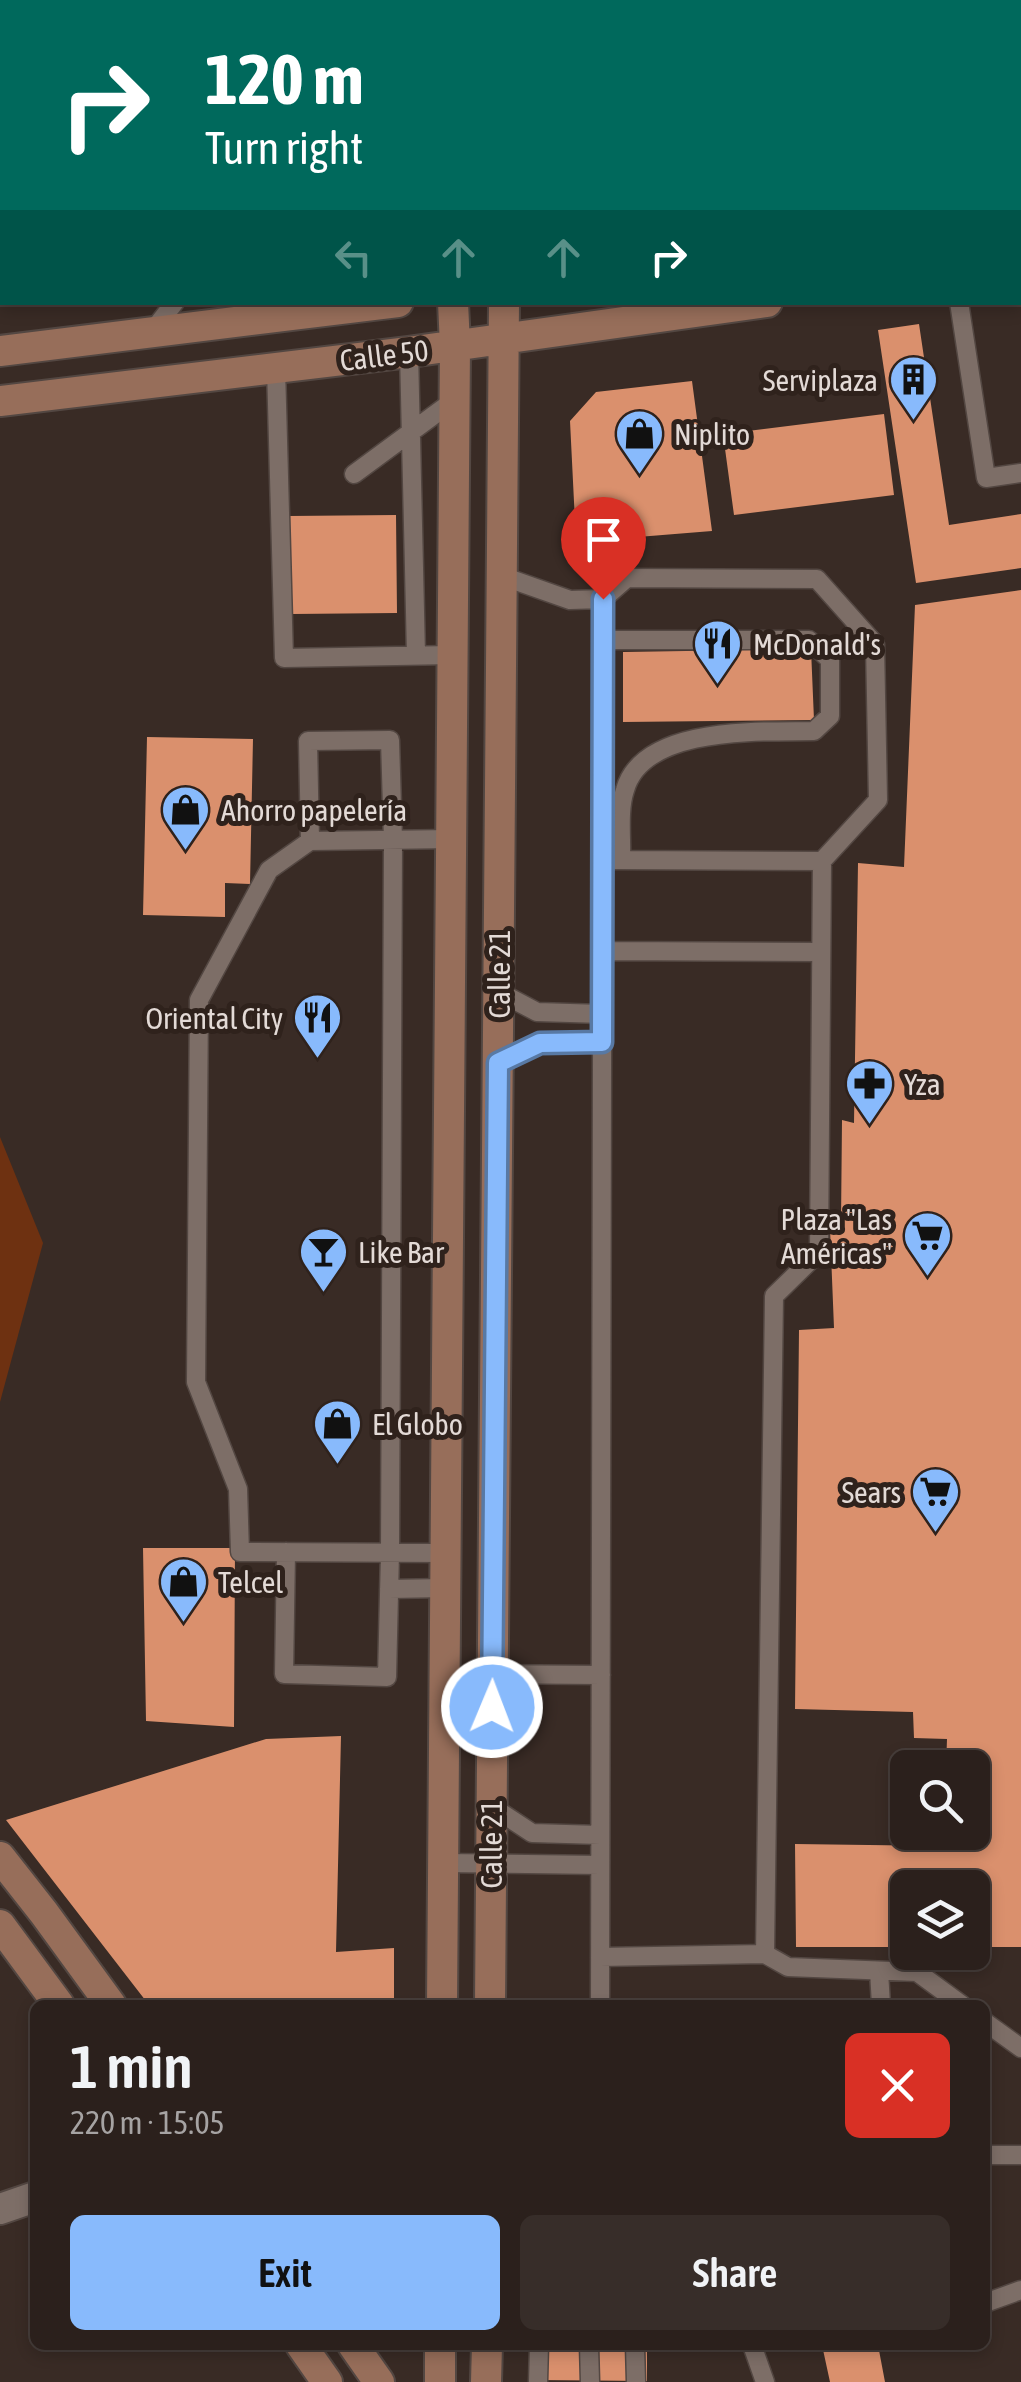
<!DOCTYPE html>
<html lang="en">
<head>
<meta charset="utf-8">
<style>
	:root { --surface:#2b201c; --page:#372d29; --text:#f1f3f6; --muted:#a6a3a3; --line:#473e3b; --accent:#88bafc }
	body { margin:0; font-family:"Asap Condensed",sans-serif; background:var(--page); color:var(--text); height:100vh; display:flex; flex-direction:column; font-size:38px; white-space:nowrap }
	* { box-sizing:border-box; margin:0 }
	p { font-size:32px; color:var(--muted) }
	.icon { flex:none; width:55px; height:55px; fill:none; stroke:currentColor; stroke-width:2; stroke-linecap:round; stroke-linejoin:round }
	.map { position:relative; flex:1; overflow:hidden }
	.panel { position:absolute; left:30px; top:2000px; width:960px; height:350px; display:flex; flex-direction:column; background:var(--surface); border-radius:15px; box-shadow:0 5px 15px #0003,0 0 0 2px var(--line) }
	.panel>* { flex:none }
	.guide { position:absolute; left:0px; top:0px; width:1022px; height:305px; box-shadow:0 5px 15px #0003,0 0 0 2px var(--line); background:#00695c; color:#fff; overflow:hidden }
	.buttons { position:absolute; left:890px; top:1750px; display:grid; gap:20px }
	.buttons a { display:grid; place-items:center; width:100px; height:100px; border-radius:15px; background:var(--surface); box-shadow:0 5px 15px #0003,0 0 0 2px var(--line); font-size:50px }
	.pin { position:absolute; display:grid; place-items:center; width:85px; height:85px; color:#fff; margin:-102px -42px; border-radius:50% 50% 50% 0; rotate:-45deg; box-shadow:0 0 10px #0007 }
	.pin .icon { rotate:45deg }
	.me { position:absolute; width:110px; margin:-55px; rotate:1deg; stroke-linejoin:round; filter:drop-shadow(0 0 8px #0008) }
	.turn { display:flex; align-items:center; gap:35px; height:210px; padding:0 40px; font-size:45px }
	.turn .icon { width:130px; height:130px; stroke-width:2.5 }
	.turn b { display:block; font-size:70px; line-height:85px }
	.lanes { display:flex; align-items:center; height:95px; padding:0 40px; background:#0003; justify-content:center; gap:50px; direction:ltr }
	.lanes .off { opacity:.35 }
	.round { display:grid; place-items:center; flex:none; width:105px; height:105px; border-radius:15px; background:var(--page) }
	.headline { display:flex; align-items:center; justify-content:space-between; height:170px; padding:0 40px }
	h1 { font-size:60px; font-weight:600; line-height:75px }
	.cta { display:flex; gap:20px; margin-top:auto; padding:20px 40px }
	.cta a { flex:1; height:115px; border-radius:15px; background:var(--accent); color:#111; font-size:40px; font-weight:600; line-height:115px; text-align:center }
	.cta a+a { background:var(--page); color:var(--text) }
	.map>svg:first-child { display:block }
	.green { fill:#6e3111 }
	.building { fill:#da906d }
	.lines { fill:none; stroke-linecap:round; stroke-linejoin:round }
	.lane-casing { stroke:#534742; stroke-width:21 }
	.street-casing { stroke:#534742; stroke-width:34 }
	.secondary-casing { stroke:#534742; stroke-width:34 }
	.lane { stroke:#7d6e67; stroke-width:18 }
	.street { stroke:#7d6e67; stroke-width:30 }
	.secondary { stroke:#976e5a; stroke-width:30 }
	.route-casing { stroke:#5879a4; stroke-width:25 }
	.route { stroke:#88bafc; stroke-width:18 }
	.labels { text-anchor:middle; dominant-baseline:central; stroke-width:10; stroke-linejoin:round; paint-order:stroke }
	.street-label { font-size:30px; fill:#e3dad6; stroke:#2f221c }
	.poi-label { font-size:30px; fill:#e3dad6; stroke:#2f221c; text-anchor:start }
</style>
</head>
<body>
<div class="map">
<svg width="1021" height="2382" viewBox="0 0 1021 2382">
	<rect width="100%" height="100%" fill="#392b25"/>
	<!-- green -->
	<path class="green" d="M0,1137L43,1243L0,1402Z"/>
	<!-- building -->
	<path class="building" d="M919,324L949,525L1021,514V568L916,583L878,330Z
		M692,381L712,531L576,542L570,421L596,392Z
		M884,414L894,495L734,515L723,434Z
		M396,515L397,613L292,614L289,516Z
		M1021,590V1947H972V1888H908V1947H796L795,1844L942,1846V1832H972V1768H946L947,1739L914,1738L913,1712L795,1709L799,1330L834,1328L830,1229L841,1222L842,1120L854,1123L858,863L904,867L915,605Z
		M811,649L814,720L623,722V652Z
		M147,737L253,739L250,884L225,883V917L143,915Z
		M143,1548H235L234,1727L146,1721Z
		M341,1736L336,1952L394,1948V2005H149L6,1820L266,1739Z
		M536,2345H647V2381L536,2380Z
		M822,2345H878L885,2382H830Z"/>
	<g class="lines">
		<defs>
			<path id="lane" d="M268,0L269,2
				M448,0V2
				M557,0L558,2
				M1020,89H1021
				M1020,152H1021
				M959,302L986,478L1021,473
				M151,333L175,302
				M409,352L416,655
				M276,368L284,658L452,655
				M354,474L453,401
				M502,576L570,600L603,599L627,578L817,579L875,644L878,800L822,861L819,1252L774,1296L765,1954
				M603,640H809L830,660V716L814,731C762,732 643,725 625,790C618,811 622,838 621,860
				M613,860L822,861
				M602,951L821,952
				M499,992L537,1012L602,1014
				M498,1063L540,1043H602
				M286,1552L284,1674L387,1677L390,1553L393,840L390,740L308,741L310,841
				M446,1553L240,1552L238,1489L196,1382L199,1000L269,870L310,841L451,839
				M389,1589L445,1588
				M493,1674L601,1675
				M491,1806L532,1833L600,1835
				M443,1863L600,1865
				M600,1957L765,1954L788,1967L917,1972L962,2005
				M879,1971L881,2005
				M600,2005L603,599
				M985,2022L1021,2048
				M985,2155H1021
				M985,2303L1021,2290
				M589,2345L590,2382
				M635,2345L636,2382
				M752,2345L765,2382
				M538,2382L539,2345"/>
			<path id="street" d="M0,2209L35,2197"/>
			<path id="secondary" d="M338,0L339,2
				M392,0L393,2
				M1020,219L1021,218
				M1020,269L1021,268
				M0,351L398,302
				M0,401L409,352L767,302
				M0,1857L44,1913L111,2005
				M0,1925L59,2005
				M442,2005L455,346L453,302
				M490,2005L504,302
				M301,2345L327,2382
				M353,2345L379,2382
				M440,2382V2345
				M486,2382L487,2345"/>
		</defs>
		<!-- lane casing -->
		<use href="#lane" class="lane-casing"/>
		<!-- street casing -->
		<use href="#street" class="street-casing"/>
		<!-- secondary casing -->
		<use href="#secondary" class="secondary-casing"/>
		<!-- lane -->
		<use href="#lane" class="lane"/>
		<!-- street -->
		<use href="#street" class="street"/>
		<!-- secondary -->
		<use href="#secondary" class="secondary"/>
	</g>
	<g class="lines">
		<defs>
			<path id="route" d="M492,1707L498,1063L540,1043L602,1042L603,599"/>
		</defs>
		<!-- route casing -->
		<use href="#route" class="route-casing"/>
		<!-- route -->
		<use href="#route" class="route"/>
	</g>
	<!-- icons -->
	<defs>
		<symbol id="building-pin" viewBox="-11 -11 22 30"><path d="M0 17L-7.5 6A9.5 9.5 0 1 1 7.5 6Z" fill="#88bafc" stroke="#2f221c"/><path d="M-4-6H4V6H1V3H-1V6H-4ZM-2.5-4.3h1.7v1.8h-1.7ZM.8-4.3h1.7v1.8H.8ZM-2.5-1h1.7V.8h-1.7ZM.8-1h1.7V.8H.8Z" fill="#111"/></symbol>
		<symbol id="shop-pin" viewBox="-11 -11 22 30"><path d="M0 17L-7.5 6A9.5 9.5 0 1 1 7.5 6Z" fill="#88bafc" stroke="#2f221c"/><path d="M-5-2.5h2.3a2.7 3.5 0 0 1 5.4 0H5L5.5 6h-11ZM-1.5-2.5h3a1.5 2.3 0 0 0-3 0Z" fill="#111"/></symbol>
		<symbol id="restaurant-pin" viewBox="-11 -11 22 30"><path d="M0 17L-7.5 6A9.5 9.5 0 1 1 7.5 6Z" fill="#88bafc" stroke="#2f221c"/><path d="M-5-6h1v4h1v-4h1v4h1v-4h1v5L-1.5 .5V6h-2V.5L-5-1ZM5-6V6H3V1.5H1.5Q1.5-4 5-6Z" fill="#111"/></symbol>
		<symbol id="pharmacy-pin" viewBox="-11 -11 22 30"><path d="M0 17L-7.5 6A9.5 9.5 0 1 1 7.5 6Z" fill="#88bafc" stroke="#2f221c"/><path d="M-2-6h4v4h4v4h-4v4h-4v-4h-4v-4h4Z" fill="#111"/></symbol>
		<symbol id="supermarket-pin" viewBox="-11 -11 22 30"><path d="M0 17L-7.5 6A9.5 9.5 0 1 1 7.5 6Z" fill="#88bafc" stroke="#2f221c"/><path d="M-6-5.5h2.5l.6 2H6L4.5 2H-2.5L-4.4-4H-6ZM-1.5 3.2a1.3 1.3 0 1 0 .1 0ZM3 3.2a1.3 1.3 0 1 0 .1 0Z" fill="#111"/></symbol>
		<symbol id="bar-pin" viewBox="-11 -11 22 30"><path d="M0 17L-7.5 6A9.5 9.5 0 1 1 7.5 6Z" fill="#88bafc" stroke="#2f221c"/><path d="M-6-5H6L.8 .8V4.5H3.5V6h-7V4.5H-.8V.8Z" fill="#111"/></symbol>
	</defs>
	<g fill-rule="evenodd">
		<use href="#building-pin" x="886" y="352" width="55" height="75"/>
		<use href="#shop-pin" x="612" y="406" width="55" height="75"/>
		<use href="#restaurant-pin" x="690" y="616" width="55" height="75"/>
		<use href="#shop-pin" x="158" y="782" width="55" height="75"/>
		<use href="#restaurant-pin" x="290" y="990" width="55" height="75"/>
		<use href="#pharmacy-pin" x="842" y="1056" width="55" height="75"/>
		<use href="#supermarket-pin" x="900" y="1208" width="55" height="75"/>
		<use href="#bar-pin" x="296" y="1224" width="55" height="75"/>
		<use href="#shop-pin" x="310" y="1396" width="55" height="75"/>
		<use href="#supermarket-pin" x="908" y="1464" width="55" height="75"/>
		<use href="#shop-pin" x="156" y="1554" width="55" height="75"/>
	</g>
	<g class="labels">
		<!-- street labels -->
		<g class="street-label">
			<text transform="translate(384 355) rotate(-7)">Calle 50</text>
			<text transform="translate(499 974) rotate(-90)">Calle 21</text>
			<text transform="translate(491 1844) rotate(-90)">Calle 21</text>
		</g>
		<!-- poi labels -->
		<g class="poi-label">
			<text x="878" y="380" text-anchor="end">Serviplaza</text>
			<text x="674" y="434">Niplito</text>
			<text x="753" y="644">McDonald's</text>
			<text x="221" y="810">Ahorro papelería</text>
			<text x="283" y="1018" text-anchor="end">Oriental City</text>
			<text x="904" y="1084">Yza</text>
			<text x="892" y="1219" text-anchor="end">Plaza "Las<tspan x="892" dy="34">Américas"</tspan></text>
			<text x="358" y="1252">Like Bar</text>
			<text x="372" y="1424">El Globo</text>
			<text x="901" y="1492" text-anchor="end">Sears</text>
			<text x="218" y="1582">Telcel</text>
		</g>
	</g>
</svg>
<div class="buttons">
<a><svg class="icon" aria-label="search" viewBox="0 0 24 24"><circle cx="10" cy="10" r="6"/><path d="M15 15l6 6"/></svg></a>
<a><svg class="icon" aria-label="layers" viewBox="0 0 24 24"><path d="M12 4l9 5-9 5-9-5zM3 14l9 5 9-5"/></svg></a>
</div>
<div class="pin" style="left:603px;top:599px;background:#d93025"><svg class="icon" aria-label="arrive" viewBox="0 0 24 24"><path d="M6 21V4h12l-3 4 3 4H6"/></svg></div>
<svg class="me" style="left:492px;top:1707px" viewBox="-20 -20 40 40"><circle r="17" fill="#88bafc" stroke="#fff" stroke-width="3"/><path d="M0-11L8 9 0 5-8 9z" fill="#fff"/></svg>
<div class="guide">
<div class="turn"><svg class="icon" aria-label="right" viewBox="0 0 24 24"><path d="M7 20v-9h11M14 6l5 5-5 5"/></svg><div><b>120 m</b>Turn right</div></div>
<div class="lanes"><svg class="icon off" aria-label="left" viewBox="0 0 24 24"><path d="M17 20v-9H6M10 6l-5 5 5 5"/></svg><svg class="icon off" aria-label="ahead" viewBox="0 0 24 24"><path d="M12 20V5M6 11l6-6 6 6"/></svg><svg class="icon off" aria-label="ahead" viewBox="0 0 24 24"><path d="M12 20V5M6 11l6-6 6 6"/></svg><svg class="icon" aria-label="right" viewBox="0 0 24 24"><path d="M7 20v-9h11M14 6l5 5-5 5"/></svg></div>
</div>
<section class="panel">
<div class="headline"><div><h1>1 min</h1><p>220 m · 15:05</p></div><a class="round" style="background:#d93025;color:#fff"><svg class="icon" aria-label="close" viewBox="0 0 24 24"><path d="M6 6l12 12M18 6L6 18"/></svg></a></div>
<div class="cta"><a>Exit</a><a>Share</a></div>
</section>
</div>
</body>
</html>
